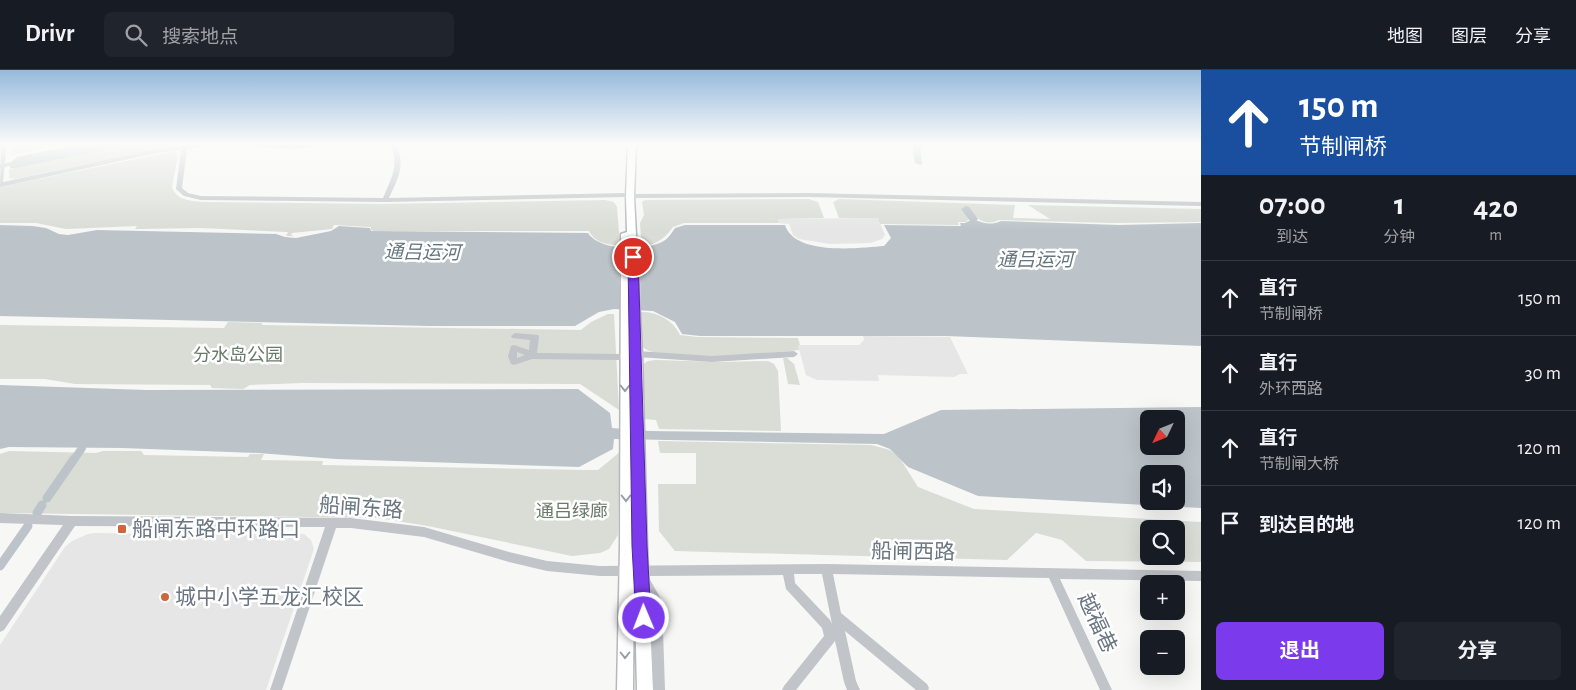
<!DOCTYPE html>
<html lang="zh">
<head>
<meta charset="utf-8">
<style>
	:root { --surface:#171b24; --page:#20242c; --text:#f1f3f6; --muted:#9ea1a6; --line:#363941; --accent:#7c3aed }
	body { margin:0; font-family:"Alegreya Sans","Noto Sans SC",sans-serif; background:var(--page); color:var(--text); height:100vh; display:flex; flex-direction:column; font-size:19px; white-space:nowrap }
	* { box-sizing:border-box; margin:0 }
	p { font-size:16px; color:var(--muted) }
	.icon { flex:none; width:28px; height:28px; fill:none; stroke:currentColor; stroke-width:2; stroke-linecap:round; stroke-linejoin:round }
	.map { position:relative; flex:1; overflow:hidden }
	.sheet { display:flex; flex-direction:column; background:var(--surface); width:375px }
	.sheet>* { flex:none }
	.banner { background:#1a4fa0; color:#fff; overflow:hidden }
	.needle { width:32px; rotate:227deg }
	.tools { position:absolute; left:1140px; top:340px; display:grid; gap:10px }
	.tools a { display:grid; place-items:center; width:45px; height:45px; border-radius:8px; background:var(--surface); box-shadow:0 5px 20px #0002; font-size:25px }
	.pin { position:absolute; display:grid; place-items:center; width:42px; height:42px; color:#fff; margin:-21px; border:2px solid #fff; border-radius:50%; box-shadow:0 1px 5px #0007 }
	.me { position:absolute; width:55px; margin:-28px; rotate:359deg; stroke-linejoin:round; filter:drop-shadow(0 0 4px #0008) }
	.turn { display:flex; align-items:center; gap:18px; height:105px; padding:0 15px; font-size:22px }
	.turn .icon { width:65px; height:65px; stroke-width:2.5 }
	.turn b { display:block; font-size:35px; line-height:42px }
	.eta { display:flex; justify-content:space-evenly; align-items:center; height:85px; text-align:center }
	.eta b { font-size:30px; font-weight:700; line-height:35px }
	.button { display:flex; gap:10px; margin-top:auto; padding:10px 15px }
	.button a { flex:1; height:58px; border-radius:8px; background:var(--accent); color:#fff; font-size:20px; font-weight:700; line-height:58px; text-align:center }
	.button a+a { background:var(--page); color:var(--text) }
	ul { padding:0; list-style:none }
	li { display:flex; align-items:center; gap:15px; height:75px; padding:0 15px; border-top:1px solid var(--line) }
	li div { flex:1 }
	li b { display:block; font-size:19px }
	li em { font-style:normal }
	header { display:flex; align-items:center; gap:30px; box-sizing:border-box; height:70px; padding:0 25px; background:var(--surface); border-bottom:1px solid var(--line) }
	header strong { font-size:24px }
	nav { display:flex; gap:28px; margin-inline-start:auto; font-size:18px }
	.search { width:350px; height:45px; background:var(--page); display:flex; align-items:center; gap:12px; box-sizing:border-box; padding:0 18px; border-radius:8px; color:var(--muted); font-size:19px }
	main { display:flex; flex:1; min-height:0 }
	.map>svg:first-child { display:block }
	.built { fill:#e5e6e5 }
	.green { fill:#d9ddd6; fill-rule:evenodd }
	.water { fill:#bcc4c9; fill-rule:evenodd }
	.pier { fill:#f7f7f5 }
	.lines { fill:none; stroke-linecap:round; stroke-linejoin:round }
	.canal-far1 { stroke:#bcc4c9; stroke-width:8 }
	.canal { stroke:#bcc4c9; stroke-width:9 }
	.river { fill:#bcc4c9; fill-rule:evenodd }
	.major-casing { stroke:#b5b8bc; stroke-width:3 }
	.minor { fill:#c1c4c8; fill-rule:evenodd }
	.major { fill:#fff; fill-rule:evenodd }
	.oneway { stroke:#979fa8 }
	.route { fill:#7c3aed; stroke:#51269a }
	.poi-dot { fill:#cf663d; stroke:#fff; stroke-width:2 }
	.labels { text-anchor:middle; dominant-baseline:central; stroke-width:5; stroke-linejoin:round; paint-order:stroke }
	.park-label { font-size:18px; fill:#6a7a68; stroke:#fff }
	.water-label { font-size:19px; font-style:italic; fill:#66767e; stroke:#fff }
	.near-street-label { font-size:21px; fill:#6a7682; stroke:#fff }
	.near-poi-label { font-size:21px; fill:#6a7682; stroke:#fff; text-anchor:start }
</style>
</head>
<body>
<header>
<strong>Drivr</strong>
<div class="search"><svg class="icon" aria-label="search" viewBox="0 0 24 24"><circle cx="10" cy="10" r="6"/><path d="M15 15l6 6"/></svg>搜索地点</div>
<nav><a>地图</a><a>图层</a><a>分享</a></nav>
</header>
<main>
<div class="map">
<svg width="1201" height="620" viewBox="0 0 1201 620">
	<rect width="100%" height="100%" fill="#f7f7f5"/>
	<!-- built -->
	<path class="built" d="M16,74H65L10,85L11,78Z
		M878,148L885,165L882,169L870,173L830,174L799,169L793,165L789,154L778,153V149Z
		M863,266L950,267L968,304H960L954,307L878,305L879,311L817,310L806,305L798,275H859L864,270Z
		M185,461L295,463L304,464L311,470L314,479L266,620H0V575L65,477L72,471L88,464L95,463L148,464Z"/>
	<!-- green -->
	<path class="green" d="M137,74H181L15,109L9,108V99Z
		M175,81L178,85L172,117C176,131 193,131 205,132L383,134L605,130L614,132L617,137L620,175C608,175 595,173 589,161H374L371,160V157L334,155L332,159L292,163L291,165L294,166H286L288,162H286L201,158L135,159L137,156L66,159L36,153H0V117Z
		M809,129L818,132L824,148L778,149V153H684L673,157C664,170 654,176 637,177L636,169L641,167L640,153L644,145L642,132L645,130Z
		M839,129L1015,135L1013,148L1050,149L1028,135L1201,139V152L1113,153L999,150C985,157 976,148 968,138L965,137L969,149L966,152H958L959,155L880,154L878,148H839L833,132Z
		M641,242C658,242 673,250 680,265L697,267L798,268L800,275H798L799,280C774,283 653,295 641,275Z
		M608,244H614L619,340L580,314L303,313L250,315L243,319L212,318L210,315L75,314L45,309H0V255L224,258L228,252L262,253V255L581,260L591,252Z
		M783,288H787L794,294L800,315L788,314Z
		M656,290L721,292L768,291L774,294L778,301L781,361L659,359L656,350L645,349L642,295L648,291Z
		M658,371L871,375L890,380L899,387L918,417L974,439L1201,452V492L1086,491L1062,470L1036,463L1007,490L675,481L659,461L658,414H696V383H660ZM1149,459H1176V486H1149Z
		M9,381L96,383L103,381H141L144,385L248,387L250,384H264L261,390L323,391L322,395L584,400H598L620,382L618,465L609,479L600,483L572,486L428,456L378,448L0,443V384Z"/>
	<!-- water -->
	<path class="water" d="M79,74H135L16,98H10V96L0,98V94L11,92L17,87Z
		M973,149C983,153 990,156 1001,151L1119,155L1201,153V276L945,266H700L682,264L675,252L653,241L614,239L599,242L575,256H429L0,246V155L33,156L46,158L59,164L68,165L97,160L276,164L285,167L296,168L331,161L339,156L370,158L371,161L588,163C600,181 643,181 662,172C668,169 671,164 675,158L685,155H785C795,186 859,178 884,176L891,168L884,155L961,156L960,153H965Z
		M0,315L146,320L578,319L610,343L612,358L648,361L884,364L941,340L1201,337V438L978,426L908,397L890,379L877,374L614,369L613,379L579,397L336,389L258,383L122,378L9,377L0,379ZM1149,349H1176V376H1149ZM1149,404H1176V431H1149Z"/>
	<!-- pier -->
	<path class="pier" d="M619,174L639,175L641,243L620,242Z"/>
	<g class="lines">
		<!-- canal-far1 -->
		<path class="canal-far1" d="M73,391L82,378"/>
		<!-- canal -->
		<path class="canal" d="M47,428L74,389
			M37,443L42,435
			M0,496L28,456"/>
		<!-- river -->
		<path class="river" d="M912,74H920L922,95L915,93Z
			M966,136L969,137L978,149L976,151H970L961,139Z"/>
		<defs>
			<path id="major" d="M628,74H636L634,126L642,284L647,476L653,620H637L634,493L633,620H617L620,477L621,164L627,162L626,126Z"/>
		</defs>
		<!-- major casing -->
		<use href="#major" class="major-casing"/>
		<!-- minor -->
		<path class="minor" d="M1,74H7L3,112L157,79L184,75L222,74L187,79L182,118L188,123L201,126L383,128C391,108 400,96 390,74H396C406,96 398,108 389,128L624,123L627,125L624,127L385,132L201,130L184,126L176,119L181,80L157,83L0,117Z
			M237,74H339L296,79L240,76Z
			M809,123L1201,132V136L809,127L630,128L627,126L630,124Z
			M515,263L538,265L539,267L537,283L618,284L625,281H637L712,286L794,281L798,284L794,287L712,292L637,287H626L619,290L532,289L514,295L511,294L508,286L511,276L514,275L529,280L530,270L512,268L511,266ZM517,282L525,285L517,288Z
			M0,443L72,446L351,448L424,457L509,482L547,491L600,496L826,494L1201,501V511L1060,509L1112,620H1100L1049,508L833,504L841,543L927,614L929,618L928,620H916L845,561L856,611L860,620H847L844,612L835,571L796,620H782L784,616L824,566L822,558L786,519L783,505L648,506L662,531L665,620H653L650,532L637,508L638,506H600L547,501L509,492L424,467L351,458H336L282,620H270L325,457L75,456L4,560L0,562V546L63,455L0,453ZM794,504H822L832,554L830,550L795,513Z"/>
		<!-- major -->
		<use href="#major" class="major"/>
	</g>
	<!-- one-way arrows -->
	<defs><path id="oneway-chevron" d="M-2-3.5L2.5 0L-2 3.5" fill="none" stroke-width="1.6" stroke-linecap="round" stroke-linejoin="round" transform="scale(1.25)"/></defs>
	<g class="oneway">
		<use href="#oneway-chevron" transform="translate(625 318) rotate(90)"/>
		<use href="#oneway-chevron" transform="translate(626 428) rotate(90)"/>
		<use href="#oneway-chevron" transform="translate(625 585) rotate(90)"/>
	</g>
	<!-- sky -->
	<linearGradient id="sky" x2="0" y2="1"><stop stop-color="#96badc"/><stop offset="0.46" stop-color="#fbfbfa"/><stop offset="1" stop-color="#fbfbfa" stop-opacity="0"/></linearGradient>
	<rect width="1201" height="161" fill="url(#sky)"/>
	<!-- route -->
	<path class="route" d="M633,184L638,187L647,476L651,548L649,553L644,555L638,553L636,548L632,476L628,187Z"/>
	<!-- markers -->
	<g class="poi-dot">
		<rect x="117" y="454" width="10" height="10" rx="2.5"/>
		<circle cx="165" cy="527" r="5"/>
	</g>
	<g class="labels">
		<!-- park labels -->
		<g class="park-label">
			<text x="238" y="286">分水岛公园</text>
			<text x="572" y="442">通吕绿廊</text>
		</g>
		<!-- water labels -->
		<g class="water-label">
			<text transform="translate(422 183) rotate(1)">通吕运河</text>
			<text x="1035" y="190">通吕运河</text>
		</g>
		<!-- near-street labels -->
		<g class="near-street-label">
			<text transform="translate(361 438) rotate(4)">船闸东路</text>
			<text transform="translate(913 482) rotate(1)">船闸西路</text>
			<text transform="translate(1097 553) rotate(65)">越福巷</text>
		</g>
		<!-- near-poi labels -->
		<g class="near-poi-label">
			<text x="132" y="459">船闸东路中环路口</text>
			<text x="175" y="527">城中小学五龙汇校区</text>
		</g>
	</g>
</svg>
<div class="tools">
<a><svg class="needle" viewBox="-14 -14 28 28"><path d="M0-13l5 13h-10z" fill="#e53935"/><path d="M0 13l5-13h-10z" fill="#9ea1a6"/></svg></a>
<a><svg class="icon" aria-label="sound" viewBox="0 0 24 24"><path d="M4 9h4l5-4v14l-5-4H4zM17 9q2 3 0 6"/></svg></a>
<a><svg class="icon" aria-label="search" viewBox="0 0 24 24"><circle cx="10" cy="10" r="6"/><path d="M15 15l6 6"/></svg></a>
<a>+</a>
<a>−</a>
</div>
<div class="pin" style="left:633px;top:187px;background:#d93025"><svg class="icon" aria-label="arrive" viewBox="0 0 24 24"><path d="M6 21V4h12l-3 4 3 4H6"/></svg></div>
<svg class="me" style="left:644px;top:548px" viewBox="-20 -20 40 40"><circle r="17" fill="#7c3aed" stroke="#fff" stroke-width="3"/><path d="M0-11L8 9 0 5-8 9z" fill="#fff"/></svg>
</div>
<section class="sheet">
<div class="banner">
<div class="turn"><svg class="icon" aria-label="ahead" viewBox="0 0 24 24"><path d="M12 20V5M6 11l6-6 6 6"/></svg><div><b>150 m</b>节制闸桥</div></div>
</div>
<div class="eta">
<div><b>07:00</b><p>到达</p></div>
<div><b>1</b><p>分钟</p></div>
<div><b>420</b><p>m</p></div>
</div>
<ul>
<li><svg class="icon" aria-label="ahead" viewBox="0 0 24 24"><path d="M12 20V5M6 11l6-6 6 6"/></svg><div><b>直行</b><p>节制闸桥</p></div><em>150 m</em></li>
<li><svg class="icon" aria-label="ahead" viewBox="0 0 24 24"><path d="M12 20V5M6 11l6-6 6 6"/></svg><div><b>直行</b><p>外环西路</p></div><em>30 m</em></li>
<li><svg class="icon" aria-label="ahead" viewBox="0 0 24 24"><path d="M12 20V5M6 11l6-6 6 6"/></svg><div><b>直行</b><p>节制闸大桥</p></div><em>120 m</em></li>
<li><svg class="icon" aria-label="arrive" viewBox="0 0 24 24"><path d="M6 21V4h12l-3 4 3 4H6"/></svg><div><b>到达目的地</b></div><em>120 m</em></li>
</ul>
<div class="button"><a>退出</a><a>分享</a></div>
</section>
</main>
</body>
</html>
